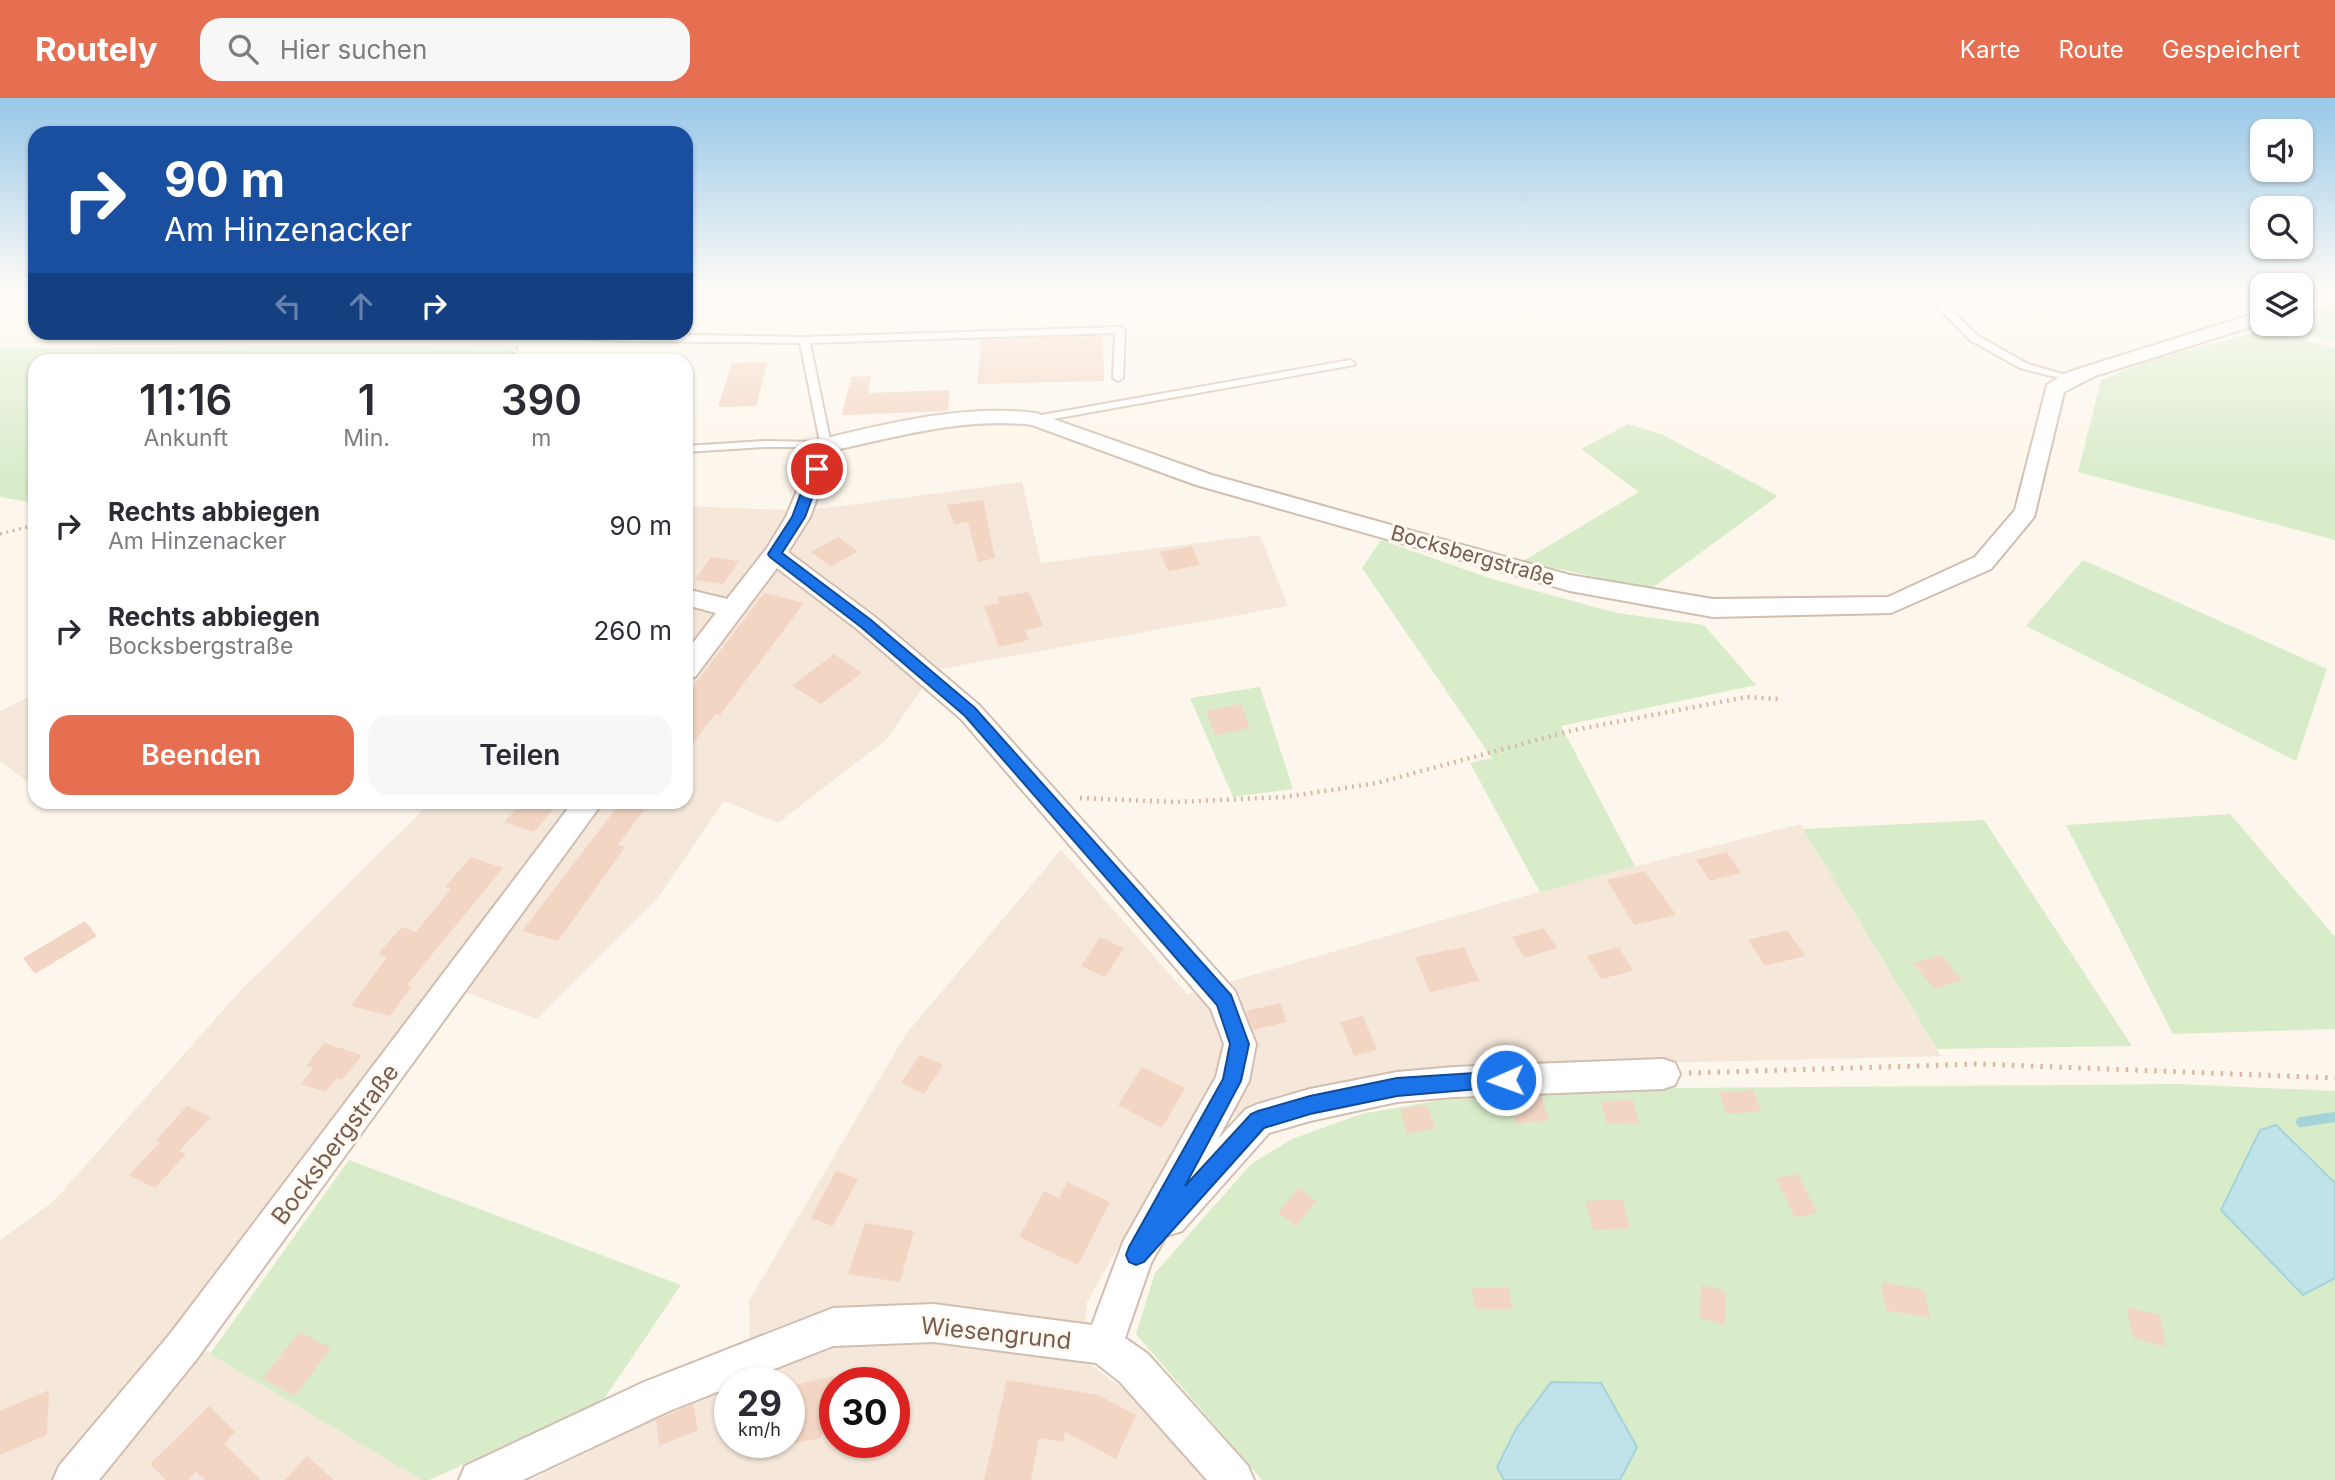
<!DOCTYPE html>
<html lang="de">
<head>
<meta charset="utf-8">
<style>
	:root { --surface:#fff; --page:#f7f7f7; --text:#2b2b33; --muted:#7c7c81; --accent:#e76f51 }
	body { margin:0; font-family:Inter,sans-serif; background:var(--page); color:var(--text); height:100vh; display:flex; flex-direction:column; font-size:26px; white-space:nowrap }
	* { box-sizing:border-box; margin:0 }
	p { font-size:23px; color:var(--muted) }
	.icon { flex:none; width:38px; height:38px; fill:none; stroke:currentColor; stroke-width:2; stroke-linecap:round; stroke-linejoin:round }
	.map { position:relative; flex:1; overflow:hidden }
	.panel { position:absolute; left:28px; top:256px; width:665px; height:455px; display:flex; flex-direction:column; background:var(--surface); border-radius:21px; box-shadow:0 2px 5px #0004 }
	.panel>* { flex:none }
	.banner { position:absolute; left:28px; top:28px; width:665px; height:214px; border-radius:21px; box-shadow:0 2px 5px #0004; background:#1a4fa0; color:#fff; overflow:hidden }
	.tools { position:absolute; left:2250px; top:21px; display:grid; gap:14px }
	.tools a { display:grid; place-items:center; width:63px; height:63px; border-radius:14px; background:var(--surface); box-shadow:0 2px 5px #0004; font-size:35px }
	.speed { position:absolute; left:714px; top:1269px; display:flex; gap:14px; font-size:35px; font-weight:700; text-align:center }
	.speed>* { display:grid; place-content:center; width:91px; height:91px; border-radius:50%; background:var(--surface); box-shadow:0 2px 5px #0004; line-height:1 }
	.speed small { font-size:18px; font-weight:400 }
	.speed .limit { border:10px solid #d22; background:#fff; color:#111 }
	.pin { position:absolute; display:grid; place-items:center; width:60px; height:60px; color:#fff; margin:-30px; border:4px solid #fff; border-radius:50%; box-shadow:0 2px 7px #0007 }
	.me { position:absolute; width:77px; margin:-38px; rotate:268deg; stroke-linejoin:round; filter:drop-shadow(0 0 5px #0008) }
	.turn { display:flex; align-items:center; gap:24px; height:147px; padding:0 21px; font-size:32px }
	.turn .icon { width:91px; height:91px; stroke-width:2.5 }
	.turn b { display:block; font-size:49px; line-height:60px }
	.lanes { display:flex; align-items:center; height:66px; padding:0 21px; background:#0003; justify-content:center; gap:35px; direction:ltr }
	.lanes .off { opacity:.35 }
	.eta { display:flex; justify-content:space-evenly; align-items:center; height:119px; text-align:center }
	.eta b { font-size:42px; font-weight:600; line-height:49px }
	.primary-button { display:flex; gap:14px; margin-top:auto; padding:14px 21px }
	.primary-button a { flex:1; height:80px; border-radius:21px; background:var(--accent); color:#fff; font-size:28px; font-weight:600; line-height:80px; text-align:center }
	.primary-button a+a { background:var(--page); color:var(--text) }
	ul { padding:0; list-style:none }
	li { display:flex; align-items:center; gap:21px; height:105px; padding:0 21px }
	li div { flex:1 }
	li b { display:block; font-size:26px }
	li em { font-style:normal }
	header { display:flex; align-items:center; gap:42px; box-sizing:border-box; height:98px; padding:0 35px; background:var(--accent); color:#fff }
	header strong { font-size:33px }
	nav { display:flex; gap:38px; margin-inline-start:auto; font-size:24px }
	.search { width:490px; height:63px; background:var(--page); display:flex; align-items:center; gap:18px; box-sizing:border-box; padding:0 24px; border-radius:21px; color:var(--muted); font-size:26px }
	.map>svg:first-child { display:block }
	.residential { fill:#f5e8da; fill-rule:evenodd }
	.green { fill:#d8ecc9 }
	.water { fill:#bfe3e8; stroke:#a5d3da; stroke-width:2 }
	.lines { fill:none; stroke-linecap:round; stroke-linejoin:round }
	.stream { stroke:#a5d3da; stroke-width:10 }
	.building { fill:#f3d5c3 }
	.service-casing { stroke:#d1beb0; stroke-width:4 }
	.minor-casing { stroke:#d1beb0; stroke-width:4 }
	.path-far2 { stroke:#d9b8a5; stroke-width:3.5; stroke-dasharray:2 4.5; stroke-linecap:butt }
	.path-far1 { stroke:#d9b8a5; stroke-width:4.5; stroke-dasharray:2 5; stroke-linecap:butt }
	.path { stroke:#d9b8a5; stroke-width:5; stroke-dasharray:2.5 7; stroke-linecap:butt }
	.service { fill:#fff; fill-rule:evenodd }
	.minor { fill:#fff; fill-rule:evenodd }
	.route { fill:#1a73e8; stroke:#114b97; stroke-width:2 }
	.labels { text-anchor:middle; dominant-baseline:central; stroke-width:6; stroke-linejoin:round; paint-order:stroke }
	.street-label { font-size:21px; fill:#7a5c4d; stroke:#fffaf3 }
	.near-street-label { font-size:24px; fill:#7a5c4d; stroke:#fffaf3 }
</style>
</head>
<body>
<header>
<strong>Routely</strong>
<div class="search"><svg class="icon" aria-label="search" viewBox="0 0 24 24"><circle cx="10" cy="10" r="6"/><path d="M15 15l6 6"/></svg>Hier suchen</div>
<nav><a>Karte</a><a>Route</a><a>Gespeichert</a></nav>
</header>
<div class="map">
<svg width="2335" height="1382" viewBox="0 0 2335 1382">
	<rect width="100%" height="100%" fill="#fdf6ec"/>
	<!-- residential -->
	<path class="residential" d="M1022,384L1041,465L1260,437L1288,508L912,576L924,588L887,641L778,725L724,703L657,801L537,921L440,885L178,1236L422,1382H0V1142L53,1104L241,892L431,704H686V408L785,412L826,410Z
		M35,596V687L33,688L0,663V613Z
		M1800,726L1941,958L1415,971L1278,1003L1193,1033L1164,1068L1087,1204L1082,1260L1154,1314L1214,1382H531L750,1274L749,1203L906,936L1061,752L1187,896L1570,785ZM730,1284H789V1344H730ZM835,1284H894V1344H835Z"/>
	<!-- green -->
	<path class="green" d="M2335,200V244L2263,226H2301V209Z
		M2264,232L2335,250V442L2078,374L2101,282L2149,263Z
		M520,247L509,262H35V405L0,399V250Z
		M1628,326L1661,336L1778,398L1651,491L1523,463L1639,394L1581,351Z
		M1381,442L1492,481L1617,515L1704,527L1756,587L1561,628L1635,768L1540,794L1470,665L1492,660L1362,470Z
		M2083,462L2327,571L2296,663L2026,528Z
		M1260,589L1293,691L1233,699L1190,600Z
		M2230,716L2335,839V931L2173,936L2066,727Z
		M1984,722L2132,948L1937,951L1803,731Z
		M2178,986L2335,993V1382H1262L1136,1236L1155,1175L1251,1066L1292,1041L1361,1016L1442,1002L1671,990Z
		M349,1062L681,1187L602,1304L429,1382H422L210,1256Z"/>
	<!-- water -->
	<path class="water" d="M2276,1027L2335,1085V1180L2303,1197L2221,1112L2260,1032Z
		M1551,1284L1601,1285L1637,1349L1620,1382H1504L1497,1369L1516,1331Z"/>
	<g class="lines">
		<!-- stream -->
		<path class="stream" d="M2301,1024L2335,1019"/>
	</g>
	<!-- building -->
	<path class="building" d="M1103,238L1104,283L977,286L981,242Z
		M768,264L756,308L718,309L732,265Z
		M871,278L868,295L950,292L948,313L842,317L851,279Z
		M983,402L995,460L978,464L968,424L954,426L947,407Z
		M838,439L858,453L831,469L811,454Z
		M1192,448L1200,467L1168,473L1160,454Z
		M711,459L739,463L723,486L695,482Z
		M1029,494L1043,528L1025,532L1029,542L999,549L984,508L999,505L998,499Z
		M764,495L804,505L720,617L716,616L711,621L686,655V605L694,594L691,591Z
		M834,556L862,575L821,606L792,588Z
		M1241,606L1250,630L1215,637L1206,613Z
		M523,704H560L534,734L504,724Z
		M621,704H650L618,747L625,749L558,843L522,833Z
		M1727,754L1741,775L1710,783L1696,762Z
		M471,759L503,770L407,887L412,888L390,918L351,908L387,859L378,856L402,829L416,834L451,791L445,789Z
		M1645,773L1676,817L1634,827L1607,782Z
		M85,823L97,838L35,876L23,860Z
		M1544,830L1557,850L1524,860L1512,839Z
		M1787,832L1805,858L1765,868L1748,842Z
		M1100,839L1124,850L1105,879L1081,868Z
		M1464,849L1479,883L1430,894L1415,859Z
		M1619,849L1633,873L1601,881L1587,858Z
		M1941,857L1962,882L1934,891L1913,865Z
		M1280,905L1287,924L1253,932L1246,913Z
		M1363,918L1377,952L1354,958L1340,924Z
		M324,945L362,957L342,982L336,980L326,994L301,986L313,970L306,968Z
		M920,957L943,967L924,996L901,985Z
		M1142,969L1185,990L1162,1030L1118,1007Z
		M1753,992L1761,1013L1727,1016L1719,994Z
		M1541,998L1549,1022L1516,1026L1509,1002Z
		M1633,1002L1639,1025L1607,1026L1601,1003Z
		M1427,1007L1435,1031L1407,1036L1400,1011Z
		M187,1008L211,1019L179,1053L186,1056L155,1090L129,1077L160,1044L156,1042Z
		M836,1073L858,1081L833,1128L811,1120Z
		M1798,1076L1817,1115L1795,1119L1776,1080Z
		M1067,1084L1110,1104L1078,1167L1019,1139L1044,1093L1059,1100Z
		M1298,1090L1316,1103L1296,1128L1278,1115Z
		M1622,1101L1630,1130L1593,1132L1586,1103Z
		M865,1125L914,1133L900,1184L848,1176Z
		M1881,1184L1924,1192L1930,1220L1886,1212Z
		M1701,1187L1725,1193V1227L1700,1220Z
		M1472,1190H1509L1512,1211H1475Z
		M2127,1209L2160,1217L2166,1249L2133,1240Z
		M299,1234L331,1250L295,1298L262,1281Z
		M835,1278V1327L823,1329L821,1340L789,1346V1288Z
		M1007,1282L1098,1297L1136,1317L1116,1361L1065,1334L1063,1344L1039,1340L1031,1382H984Z
		M49,1292L47,1337L0,1357V1313Z
		M693,1306L698,1332L659,1348L656,1322Z
		M209,1308L235,1334L224,1346L261,1382H205L196,1374L188,1382H166L150,1366Z
		M307,1358L334,1382H285Z"/>
	<g class="lines">
		<defs>
			<path id="service" d="M1920,191H1930L1978,238L2028,266L2076,280L2071,283L2020,270L1970,242Z
				M1120,229L1125,232L1123,280L1118,283L1113,280L1115,235L810,245L831,347L830,349H765L686,354V348L765,343L820,344L800,245L619,243L519,237L514,234L804,239Z
				M1350,262L1355,265L1354,267L1036,324L1031,321L1036,318Z"/>
			<path id="minor" d="M2335,194V206L2301,215V203Z
				M2263,213V225L2095,278L2064,294L2034,419L1991,471L1891,515L1713,519L1570,493L1196,387L1032,327C966,319 900,338 835,352L810,419L788,454L875,519L979,607L1235,893L1256,946L1249,983L1218,1041L1246,1011L1258,1006L1310,991L1397,974L1454,969L1663,961L1675,965L1680,976L1675,987L1663,991L1454,999L1397,1004L1310,1023L1269,1035L1182,1133L1166,1138L1151,1165L1125,1240L1148,1256L1248,1368L1254,1382H1207L1120,1284L1096,1265L934,1244L833,1248L741,1284H730V1289L669,1313L523,1382H459L465,1368L644,1284L833,1210L934,1206L1092,1227L1123,1144L1216,979L1224,946L1211,911L961,621L857,531L777,470L695,579L686,581V554L716,515L686,507V491L727,501L767,450L786,419L818,342C888,325 964,306 1036,315L1212,377L1570,477L1713,501L1888,499L1975,459L2015,412L2047,287L2064,276L2081,270Z
				M573,704H603L196,1262L99,1382H53L59,1368L170,1236Z"/>
		</defs>
		<!-- service casing -->
		<use href="#service" class="service-casing"/>
		<!-- minor casing -->
		<use href="#minor" class="minor-casing"/>
		<!-- path-far2 -->
		<path class="path-far2" d="M500,262L522,249
			M0,436L35,427"/>
		<!-- path-far1 -->
		<path class="path-far1" d="M1080,700L1175,704L1285,699L1377,685L1574,632L1747,599L1778,601"/>
		<!-- path -->
		<path class="path" d="M1689,975L1980,966L2335,980"/>
		<!-- service -->
		<use href="#service" class="service"/>
		<!-- minor -->
		<use href="#minor" class="minor"/>
	</g>
	<!-- sky -->
	<linearGradient id="sky" x2="0" y2="1"><stop stop-color="#97c7e8"/><stop offset="0.5" stop-color="#fefbf6"/><stop offset="1" stop-color="#fefbf6" stop-opacity="0"/></linearGradient>
	<rect width="2335" height="384" fill="url(#sky)"/>
	<!-- route -->
	<path class="route" d="M817,367L823,371L805,419L782,455L871,522L975,610L1231,897L1249,946L1241,983L1185,1088L1251,1016L1258,1013L1310,998L1397,980L1506,973L1513,976L1515,982L1513,988L1397,998L1310,1016L1264,1030L1144,1164L1136,1167L1129,1164L1126,1157L1129,1149L1223,981L1230,946L1217,907L965,618L861,529L770,459L768,456L792,419L810,371Z"/>
	<g class="labels">
		<!-- street labels -->
		<g class="street-label">
			<text transform="translate(1473 457) rotate(16)">Bocksbergstraße</text>
		</g>
		<!-- near-street labels -->
		<g class="near-street-label">
			<text transform="translate(335 1046) rotate(-53)">Bocksbergstraße</text>
			<text transform="translate(996 1235) rotate(6)">Wiesengrund</text>
		</g>
	</g>
</svg>
<div class="tools">
<a><svg class="icon" aria-label="sound" viewBox="0 0 24 24"><path d="M4 9h4l5-4v14l-5-4H4zM17 9q2 3 0 6"/></svg></a>
<a><svg class="icon" aria-label="search" viewBox="0 0 24 24"><circle cx="10" cy="10" r="6"/><path d="M15 15l6 6"/></svg></a>
<a><svg class="icon" aria-label="layers" viewBox="0 0 24 24"><path d="M12 4l9 5-9 5-9-5zM3 14l9 5 9-5"/></svg></a>
</div>
<div class="speed"><div>29<small>km/h</small></div><div class="limit">30</div></div>
<div class="pin" style="left:817px;top:371px;background:#d93025"><svg class="icon" aria-label="arrive" viewBox="0 0 24 24"><path d="M6 21V4h12l-3 4 3 4H6"/></svg></div>
<svg class="me" style="left:1506px;top:982px" viewBox="-20 -20 40 40"><circle r="17" fill="#1a73e8" stroke="#fff" stroke-width="3"/><path d="M0-11L8 9 0 5-8 9z" fill="#fff"/></svg>
<div class="banner">
<div class="turn"><svg class="icon" aria-label="right" viewBox="0 0 24 24"><path d="M7 20v-9h11M14 6l5 5-5 5"/></svg><div><b>90 m</b>Am Hinzenacker</div></div>
<div class="lanes"><svg class="icon off" aria-label="left" viewBox="0 0 24 24"><path d="M17 20v-9H6M10 6l-5 5 5 5"/></svg><svg class="icon off" aria-label="ahead" viewBox="0 0 24 24"><path d="M12 20V5M6 11l6-6 6 6"/></svg><svg class="icon" aria-label="right" viewBox="0 0 24 24"><path d="M7 20v-9h11M14 6l5 5-5 5"/></svg></div>
</div>
<section class="panel">
<div class="eta">
<div><b>11:16</b><p>Ankunft</p></div>
<div><b>1</b><p>Min.</p></div>
<div><b>390</b><p>m</p></div>
</div>
<ul>
<li><svg class="icon" aria-label="right" viewBox="0 0 24 24"><path d="M7 20v-9h11M14 6l5 5-5 5"/></svg><div><b>Rechts abbiegen</b><p>Am Hinzenacker</p></div><em>90 m</em></li>
<li><svg class="icon" aria-label="right" viewBox="0 0 24 24"><path d="M7 20v-9h11M14 6l5 5-5 5"/></svg><div><b>Rechts abbiegen</b><p>Bocksbergstraße</p></div><em>260 m</em></li>
</ul>
<div class="primary-button"><a>Beenden</a><a>Teilen</a></div>
</section>
</div>
</body>
</html>
